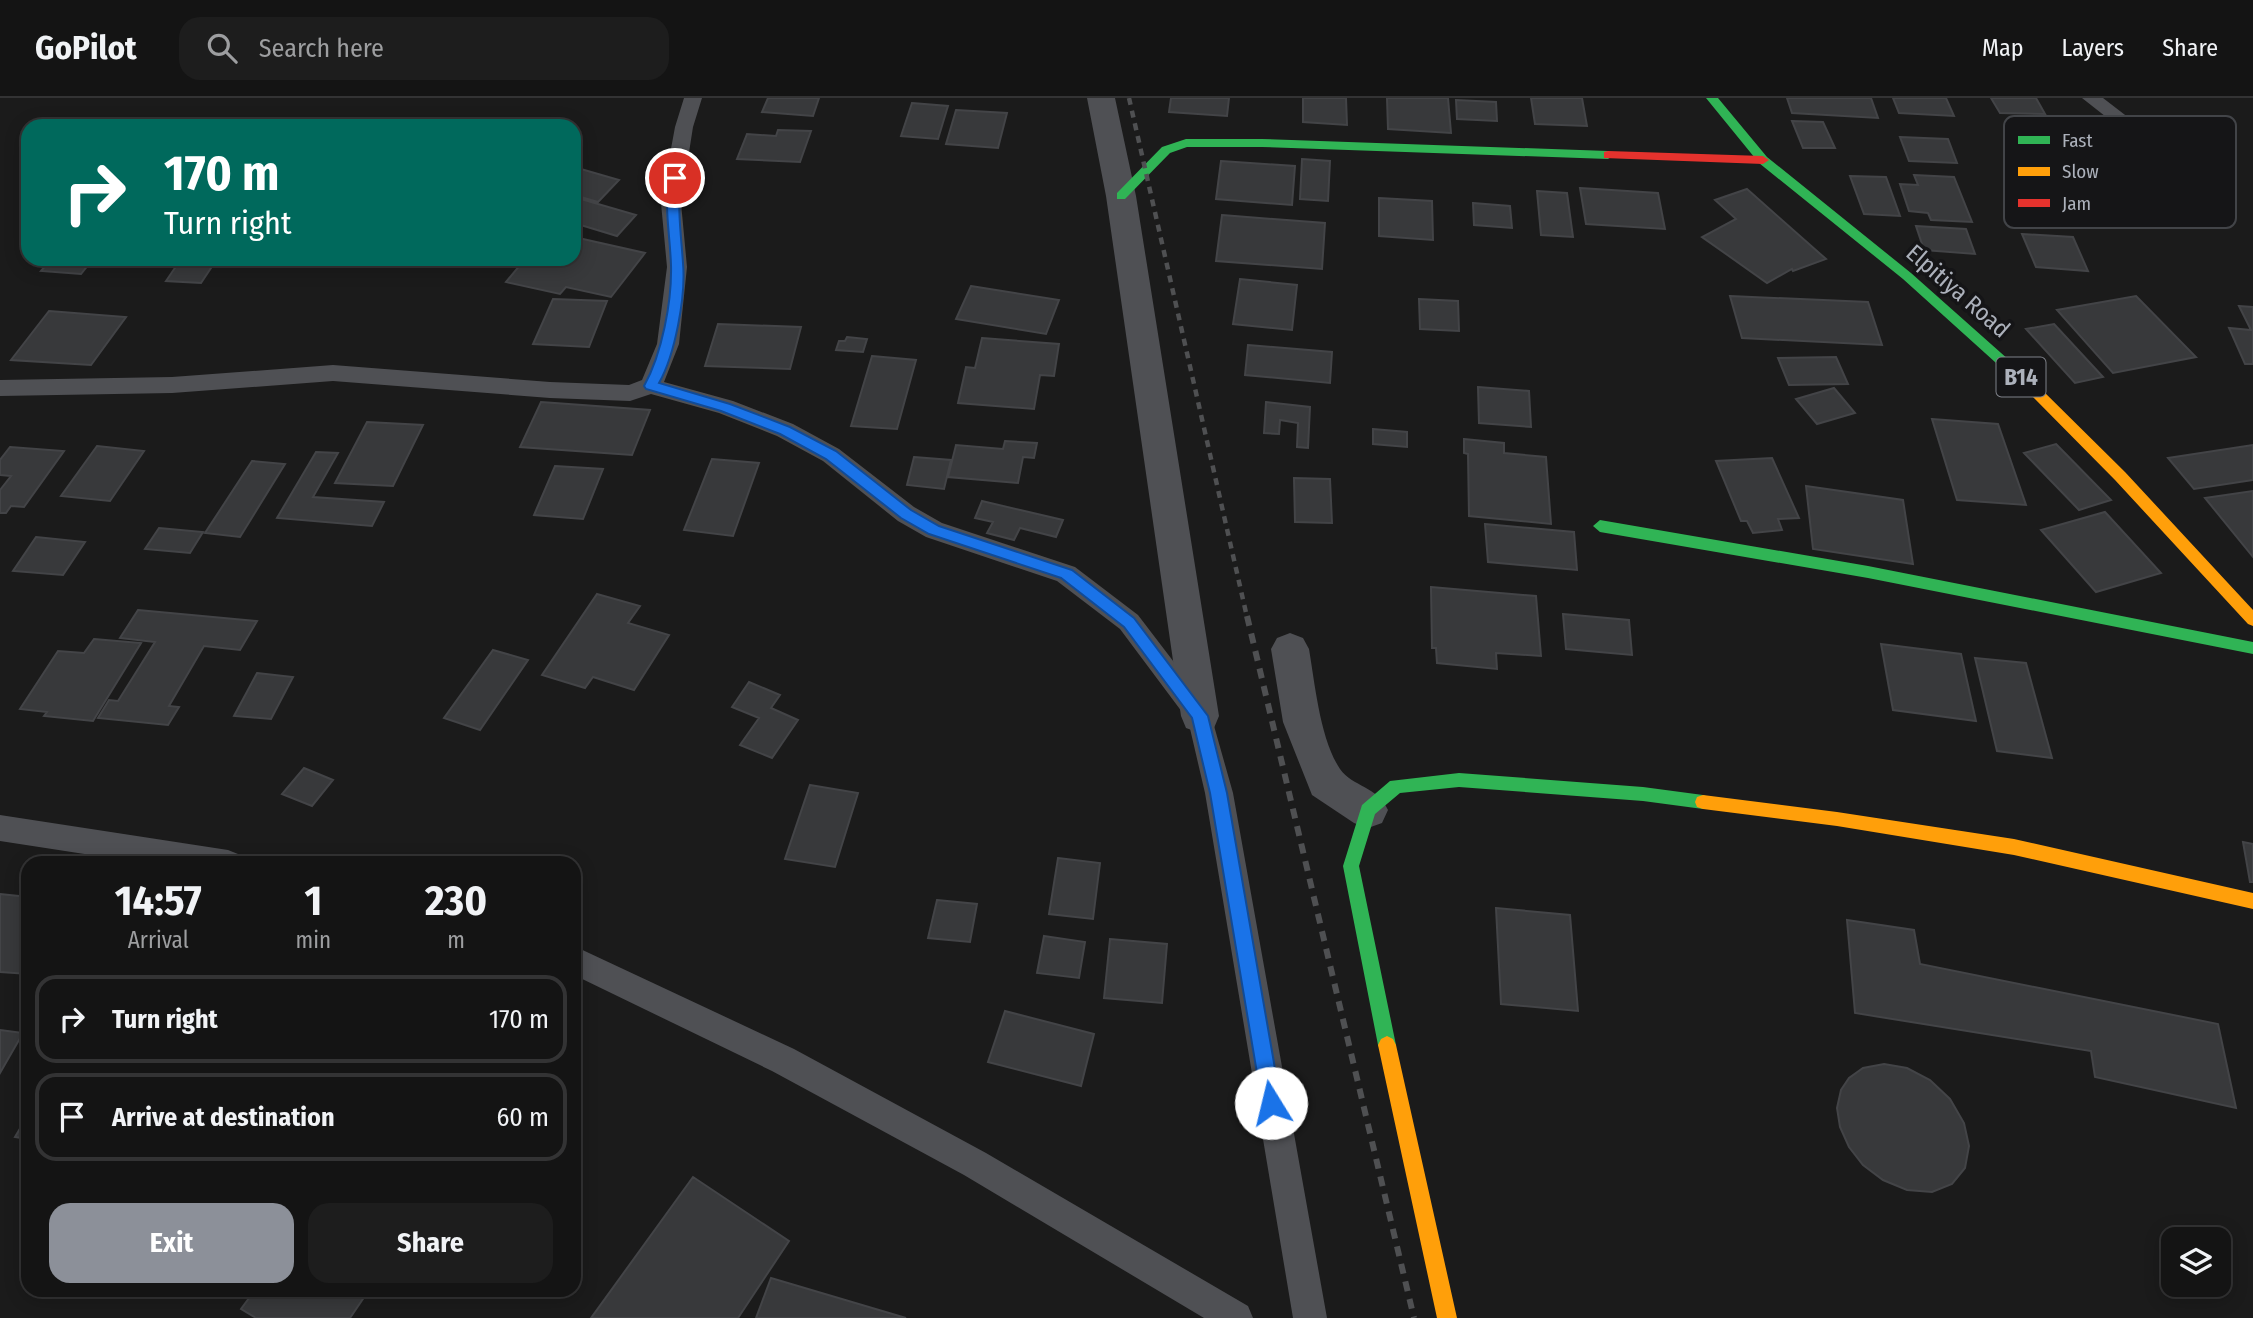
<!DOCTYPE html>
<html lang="en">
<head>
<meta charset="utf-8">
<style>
	:root { --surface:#141414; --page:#1d1d1d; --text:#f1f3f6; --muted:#9d9ea0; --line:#333334; --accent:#8c9099 }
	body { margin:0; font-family:"Fira Sans Condensed",sans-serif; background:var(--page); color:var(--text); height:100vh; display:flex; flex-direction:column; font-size:26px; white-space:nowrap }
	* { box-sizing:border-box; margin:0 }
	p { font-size:23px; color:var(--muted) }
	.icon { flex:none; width:38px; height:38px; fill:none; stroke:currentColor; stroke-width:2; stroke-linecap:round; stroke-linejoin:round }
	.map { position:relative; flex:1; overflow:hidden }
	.side { position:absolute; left:21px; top:758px; width:560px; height:441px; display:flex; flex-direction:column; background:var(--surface); border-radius:21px; box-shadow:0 4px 18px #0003,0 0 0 2px var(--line) }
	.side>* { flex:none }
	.hud { position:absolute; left:21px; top:21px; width:560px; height:147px; border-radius:21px; box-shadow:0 4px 18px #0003,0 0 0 2px var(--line); background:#00695c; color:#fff; overflow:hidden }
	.fabs { position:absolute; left:2161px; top:1129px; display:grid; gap:14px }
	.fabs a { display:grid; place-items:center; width:70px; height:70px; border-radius:14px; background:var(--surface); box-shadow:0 4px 18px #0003,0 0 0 2px var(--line); font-size:35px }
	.pin { position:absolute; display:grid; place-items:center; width:60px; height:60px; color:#fff; margin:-30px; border:4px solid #fff; border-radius:50%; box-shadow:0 2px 7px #0007 }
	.me { position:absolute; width:77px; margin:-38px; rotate:351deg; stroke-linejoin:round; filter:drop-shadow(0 0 5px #0008) }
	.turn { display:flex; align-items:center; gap:24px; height:147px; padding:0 28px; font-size:32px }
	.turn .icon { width:91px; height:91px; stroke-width:2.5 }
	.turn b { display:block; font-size:49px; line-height:60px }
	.eta { display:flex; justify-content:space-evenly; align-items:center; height:119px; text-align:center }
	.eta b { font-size:42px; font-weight:700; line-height:49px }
	.cta { display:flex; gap:14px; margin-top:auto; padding:14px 28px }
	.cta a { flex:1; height:80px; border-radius:21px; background:var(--accent); color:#fff; font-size:28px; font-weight:700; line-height:80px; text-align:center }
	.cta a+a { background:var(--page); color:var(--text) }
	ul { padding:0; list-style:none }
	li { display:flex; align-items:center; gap:21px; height:88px; margin:0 14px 10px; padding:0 14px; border:4px solid var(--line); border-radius:21px }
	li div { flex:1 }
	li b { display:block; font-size:26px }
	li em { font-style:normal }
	header { display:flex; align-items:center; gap:42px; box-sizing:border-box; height:98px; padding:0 35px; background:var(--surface); border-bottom:2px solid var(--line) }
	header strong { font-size:33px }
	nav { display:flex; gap:38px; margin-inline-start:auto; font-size:24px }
	.search { width:490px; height:63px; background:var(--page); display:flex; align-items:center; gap:18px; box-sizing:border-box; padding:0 24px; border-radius:21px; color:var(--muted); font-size:26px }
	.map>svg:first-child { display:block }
	.building { fill:#38393b; stroke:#434447; stroke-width:2 }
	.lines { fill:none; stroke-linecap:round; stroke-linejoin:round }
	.lane { fill:#4f5054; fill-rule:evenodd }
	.street { fill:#4f5054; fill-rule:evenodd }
	.fast { fill:#30b455; fill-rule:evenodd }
	.slow { fill:#ff9f0a; fill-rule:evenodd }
	.jam { fill:#e5322d; fill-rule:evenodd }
	.rail-far1 { stroke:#4f5052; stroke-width:4.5; stroke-dasharray:7 6; stroke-linecap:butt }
	.rail { stroke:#4f5052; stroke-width:6; stroke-dasharray:10 8; stroke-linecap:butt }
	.route { fill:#1a73e8; stroke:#114b97; stroke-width:2 }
	.labels { text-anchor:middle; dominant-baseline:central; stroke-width:7; stroke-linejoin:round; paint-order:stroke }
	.shield { fill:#151517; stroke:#7f828a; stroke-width:2 }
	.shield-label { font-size:23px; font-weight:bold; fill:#acb1bb }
	.street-label { font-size:24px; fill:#acb1bb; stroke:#151517 }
	.key { fill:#151517; stroke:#424448; stroke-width:2 }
	.key-label { font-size:19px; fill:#acb1bb }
</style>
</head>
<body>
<header>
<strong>GoPilot</strong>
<div class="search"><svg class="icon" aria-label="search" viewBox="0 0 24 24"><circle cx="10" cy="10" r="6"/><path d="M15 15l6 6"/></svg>Search here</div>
<nav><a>Map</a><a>Layers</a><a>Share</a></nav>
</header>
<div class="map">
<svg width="2253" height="1220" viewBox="0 0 2253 1220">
	<rect width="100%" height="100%" fill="#1b1b1b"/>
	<!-- building -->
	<path class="building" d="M768,0H819L813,18L762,14Z
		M1171,0H1229L1227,18L1169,14Z
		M1303,0H1346L1347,27L1303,24Z
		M1387,0H1448L1451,35L1388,31Z
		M1531,0H1582L1587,28L1535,26Z
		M1787,0H1871L1878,20L1792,15Z
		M1893,0H1946L1954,18L1899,15Z
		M1991,0H2036L2045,16L2000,15Z
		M1456,2L1496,4L1497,23L1457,21Z
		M912,5L948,8L938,41L901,38Z
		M956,12L1007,15L998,50L946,46Z
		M1792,23L1823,24L1835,50H1803Z
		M778,32L811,33L800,64L737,61L747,36L776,38Z
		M1900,39L1948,41L1957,65L1909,63Z
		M1302,61L1330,63L1328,103L1300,101Z
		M1221,63L1295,68L1292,107L1216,101Z
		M574,69L619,82L598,104L574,97Z
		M1914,77L1954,79L1972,124L1931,122L1928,115L1909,113L1900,86L1918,87Z
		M1850,78L1886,79L1900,118L1864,116Z
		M1580,90L1658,95L1665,131L1586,126Z
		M1747,91L1826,161L1793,173L1792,171L1767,185L1702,139L1736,121L1715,102Z
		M1537,93L1567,95L1573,139L1541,137Z
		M574,99L636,117L617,138L574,125Z
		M1379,100L1432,103L1433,142L1379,138Z
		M1473,105L1510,108L1512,130L1474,127Z
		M1222,117L1325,125L1322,171L1216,163Z
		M1916,128L1966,131L1975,156L1924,152Z
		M2022,136L2073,139L2088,173L2036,169Z
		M574,139L645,155L611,199L566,189L560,196L506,184L525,161H574Z
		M51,161H93L81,176L41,173Z
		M181,161H217L201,185L166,183Z
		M1240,181L1297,187L1292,232L1233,226Z
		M971,188L1059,202L1046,236L956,221Z
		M1730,198L1868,204L1882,247L1742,240Z
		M2136,198L2196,259L2113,275L2057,212Z
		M553,201L607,203L589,249L533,246Z
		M1419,201L1458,203L1459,233L1420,231Z
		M2239,208L2253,209V266H2245L2229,230L2251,232Z
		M49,213L126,219L91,267L11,262Z
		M718,226L801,229L790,271L705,268Z
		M2054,226L2103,279L2075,285L2026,231Z
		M847,239L867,241L863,254L836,252L839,243H845Z
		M982,240L1059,246L1054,278L1040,277L1034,311L958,305L966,269L975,270Z
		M1248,247L1332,254L1330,285L1245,277Z
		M872,258L916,262L897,331L851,328Z
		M1836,259L1848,286L1789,287L1778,260Z
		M1478,289L1529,293L1531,329L1479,325Z
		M1834,290L1855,315L1817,326L1796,301Z
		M541,304L650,312L632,357L520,349Z
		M1266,304L1310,309L1308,350L1297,349L1298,325L1280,322L1279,336L1264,335Z
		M1932,321L1998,326L2026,407L1957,402Z
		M367,324L423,327L393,388L335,385Z
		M1373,331L1407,334V349L1373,346Z
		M1464,341L1504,345V355L1546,359L1551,426L1469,418L1468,356L1464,355Z
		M1005,343L1037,345L1034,360L1023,359L1018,385L948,379L956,347L1003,351Z
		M2056,346L2111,402L2079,412L2024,355Z
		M2253,347V382L2194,391L2168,360Z
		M97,348L144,353L110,403L61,398Z
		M10,349L64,353L24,409L11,408L6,415H0V392L11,378L0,377V362Z
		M316,354L338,355L313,399L384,404L372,428L277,420Z
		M914,359L951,362L944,391L907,387Z
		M1772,360L1799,420L1778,421L1782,432L1753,435L1747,423H1741L1716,363Z
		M712,361L759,365L733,438L684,432Z
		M252,363L285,366L240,439L205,435Z
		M555,368L603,371L583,421L534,417Z
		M1294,380L1330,381L1332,425L1295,424Z
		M1806,388L1903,402L1913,466L1813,451Z
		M2253,393V459L2205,400Z
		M982,403L1063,422L1056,439L1020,430L1014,442L987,435L993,424L975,420Z
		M2105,414L2161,475L2096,494L2041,432Z
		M1485,426L1574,434L1577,472L1488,464Z
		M159,430L203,434L190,455L145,451Z
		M36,439L85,444L63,477L13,473Z
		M1431,489L1536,498L1541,558L1496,555L1497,571L1437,565L1436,550H1432Z
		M597,496L640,508L628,525L669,537L634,592L593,579L585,590L542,577Z
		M138,512L257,523L240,552L204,548L169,608L179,609L168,627L98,620L109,602L118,603L155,544L120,540Z
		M1563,516L1629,522L1632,557L1566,551Z
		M94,541L141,545L93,623L44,618L47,614L20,611L58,553L84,555Z
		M1881,546L1961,556L1976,623L1893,612Z
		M493,552L528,562L480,632L444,620Z
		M1975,560L2026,565L2052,660L1997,653Z
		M257,575L293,579L271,621L234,618Z
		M749,584L780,597L771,610L798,622L772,660L740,647L759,620L732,609Z
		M304,670L333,682L312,708L282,696Z
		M810,687L858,695L835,769L785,761Z
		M2243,744L2253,746V784H2250Z
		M1058,760L1100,765L1093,821L1049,816Z
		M0,796L28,799V876L0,874Z
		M937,802L977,806L970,844L928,840Z
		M1496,810L1570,817L1578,913L1501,906Z
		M1847,822L1914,832L1920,866L2218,926L2236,1010L2095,979L2091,953L1855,915Z
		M1044,838L1085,844L1079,880L1037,875Z
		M1110,841L1167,846L1162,905L1104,900Z
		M1005,913L1094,936L1081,988L988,964Z
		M0,932L23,935L0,975Z
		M1884,966L1907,970L1930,982L1950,1001L1964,1025L1969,1048L1965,1070L1952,1086L1932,1094L1907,1092L1883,1082L1863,1067L1849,1049L1840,1029L1837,1010L1841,992L1849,980L1863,970Z
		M28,1017V1041L15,1039Z
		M693,1079L789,1143L738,1220H591Z
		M771,1180L906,1220H756Z
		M255,1192H369L350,1220H256L241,1211Z"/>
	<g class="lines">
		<!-- lane -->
		<path class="lane" d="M684,0H702L693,29L681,105L687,169L679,246L664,284L733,303L793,326L839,351L914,409L942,425L1075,469L1138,517L1209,610L1233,695L1327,1220H1293L1205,695L1188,622L1120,531L1057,483L926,439L898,423L823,363L777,338L719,315L651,296L630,303L550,300L333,283L172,295L0,298V282L172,279L333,267L550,284L629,287L642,282L657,246L667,169L661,105L675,29Z
			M2082,0H2103L2155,40L2145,46L2138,44Z
			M0,717L228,752L238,756L242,765H143L0,743Z
			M574,848L794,951L986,1055L1248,1208L1253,1220H1204L964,1077L772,973L574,877Z"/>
		<!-- street -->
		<path class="street" d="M1087,0H1115L1136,98L1219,618L1214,630L1200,635L1186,630L1181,618L1106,98Z
			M1290,535L1303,540L1309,551C1315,586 1320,641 1340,671C1353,689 1377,688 1388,712L1382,725L1368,730L1354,725L1312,697L1283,624L1271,551L1277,540Z"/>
		<!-- fast -->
		<path class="fast" d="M1706,0H1718L1767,59L1911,175L2036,286V292H2026L1903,181L1759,65Z
			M1186,41H1262L1608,53L1614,57L1608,61L1262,49H1187L1170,55L1125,101H1117V95L1162,49Z
			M1600,422L1868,468L2253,544V556L1868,480L1600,434L1593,428Z
			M1459,675L1643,689L1703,697L1709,699L1711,704L1709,709L1703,711L1643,703L1459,689L1400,695L1375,716L1359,768L1396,947L1393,953L1387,956L1381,953L1378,947L1343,768L1362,707L1390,683Z"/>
		<!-- slow -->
		<path class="slow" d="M2031,284L2036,286L2125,374L2253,512V528L2248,526L2115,382L2026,292V286Z
			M1703,697L1837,714L2014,741L2253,795V811L2014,757L1837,728L1703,711L1697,709L1695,704L1697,699Z
			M1387,938L1393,941L1396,947L1457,1220H1437L1378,947L1381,941Z"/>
		<!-- jam -->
		<path class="jam" d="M1608,53L1763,58L1769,62L1763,66L1604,60V54Z"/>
		<!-- rail-far1 -->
		<path class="rail-far1" d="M1129,0L1247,519"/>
		<!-- rail -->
		<path class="rail" d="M1247,518L1414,1220"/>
	</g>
	<!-- route -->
	<path class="route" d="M675,76L681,80C677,109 681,136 683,165C686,198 675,257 659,285L730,306L790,329L836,353L911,412L939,428L1072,472L1134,520L1208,618L1227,695L1281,1005L1278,1012L1271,1015L1265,1012L1262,1005L1210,695L1192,620L1124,529L1061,480L929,436L901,420L826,361L780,336L721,313L646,291L644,288C662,256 672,203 671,167C670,136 664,111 669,80Z"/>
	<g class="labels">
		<!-- shield labels -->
		<rect class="shield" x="1996.5" y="259.5" width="49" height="39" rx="5"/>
		<g class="shield-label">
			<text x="2021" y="279">B14</text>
		</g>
		<!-- street labels -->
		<g class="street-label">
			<text transform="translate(1958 193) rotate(41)">Elpitiya Road</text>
		</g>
	</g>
	<!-- legend -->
	<rect x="2004" y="18" width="232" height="112" rx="10" class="key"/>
	<rect x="2018" y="38" width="32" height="8" fill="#30b455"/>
	<rect x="2018" y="69" width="32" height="9" fill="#ff9f0a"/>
	<rect x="2018" y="101" width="32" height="8" fill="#e5322d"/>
	<g class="key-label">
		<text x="2062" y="49">Fast</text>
		<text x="2062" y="80">Slow</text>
		<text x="2062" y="112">Jam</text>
	</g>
</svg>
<div class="fabs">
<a><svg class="icon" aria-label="layers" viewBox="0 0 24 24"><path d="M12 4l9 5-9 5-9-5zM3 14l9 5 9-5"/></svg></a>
</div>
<div class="pin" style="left:675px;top:80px;background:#d93025"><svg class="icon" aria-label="arrive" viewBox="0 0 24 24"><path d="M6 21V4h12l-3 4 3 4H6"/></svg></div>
<svg class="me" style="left:1271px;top:1005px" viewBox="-20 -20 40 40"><circle r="19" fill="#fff"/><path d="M0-13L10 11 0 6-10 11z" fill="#1a73e8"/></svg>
<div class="hud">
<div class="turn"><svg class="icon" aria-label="right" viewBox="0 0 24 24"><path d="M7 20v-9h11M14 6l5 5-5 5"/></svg><div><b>170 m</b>Turn right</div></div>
</div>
<section class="side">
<div class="eta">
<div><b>14:57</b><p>Arrival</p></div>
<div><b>1</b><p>min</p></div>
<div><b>230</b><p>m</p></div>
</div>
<ul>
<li><svg class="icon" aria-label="right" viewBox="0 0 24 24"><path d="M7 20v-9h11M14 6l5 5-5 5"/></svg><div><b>Turn right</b></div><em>170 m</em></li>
<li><svg class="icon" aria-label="arrive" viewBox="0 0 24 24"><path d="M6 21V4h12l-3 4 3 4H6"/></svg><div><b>Arrive at destination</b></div><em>60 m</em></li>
</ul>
<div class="cta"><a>Exit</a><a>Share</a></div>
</section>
</div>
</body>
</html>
